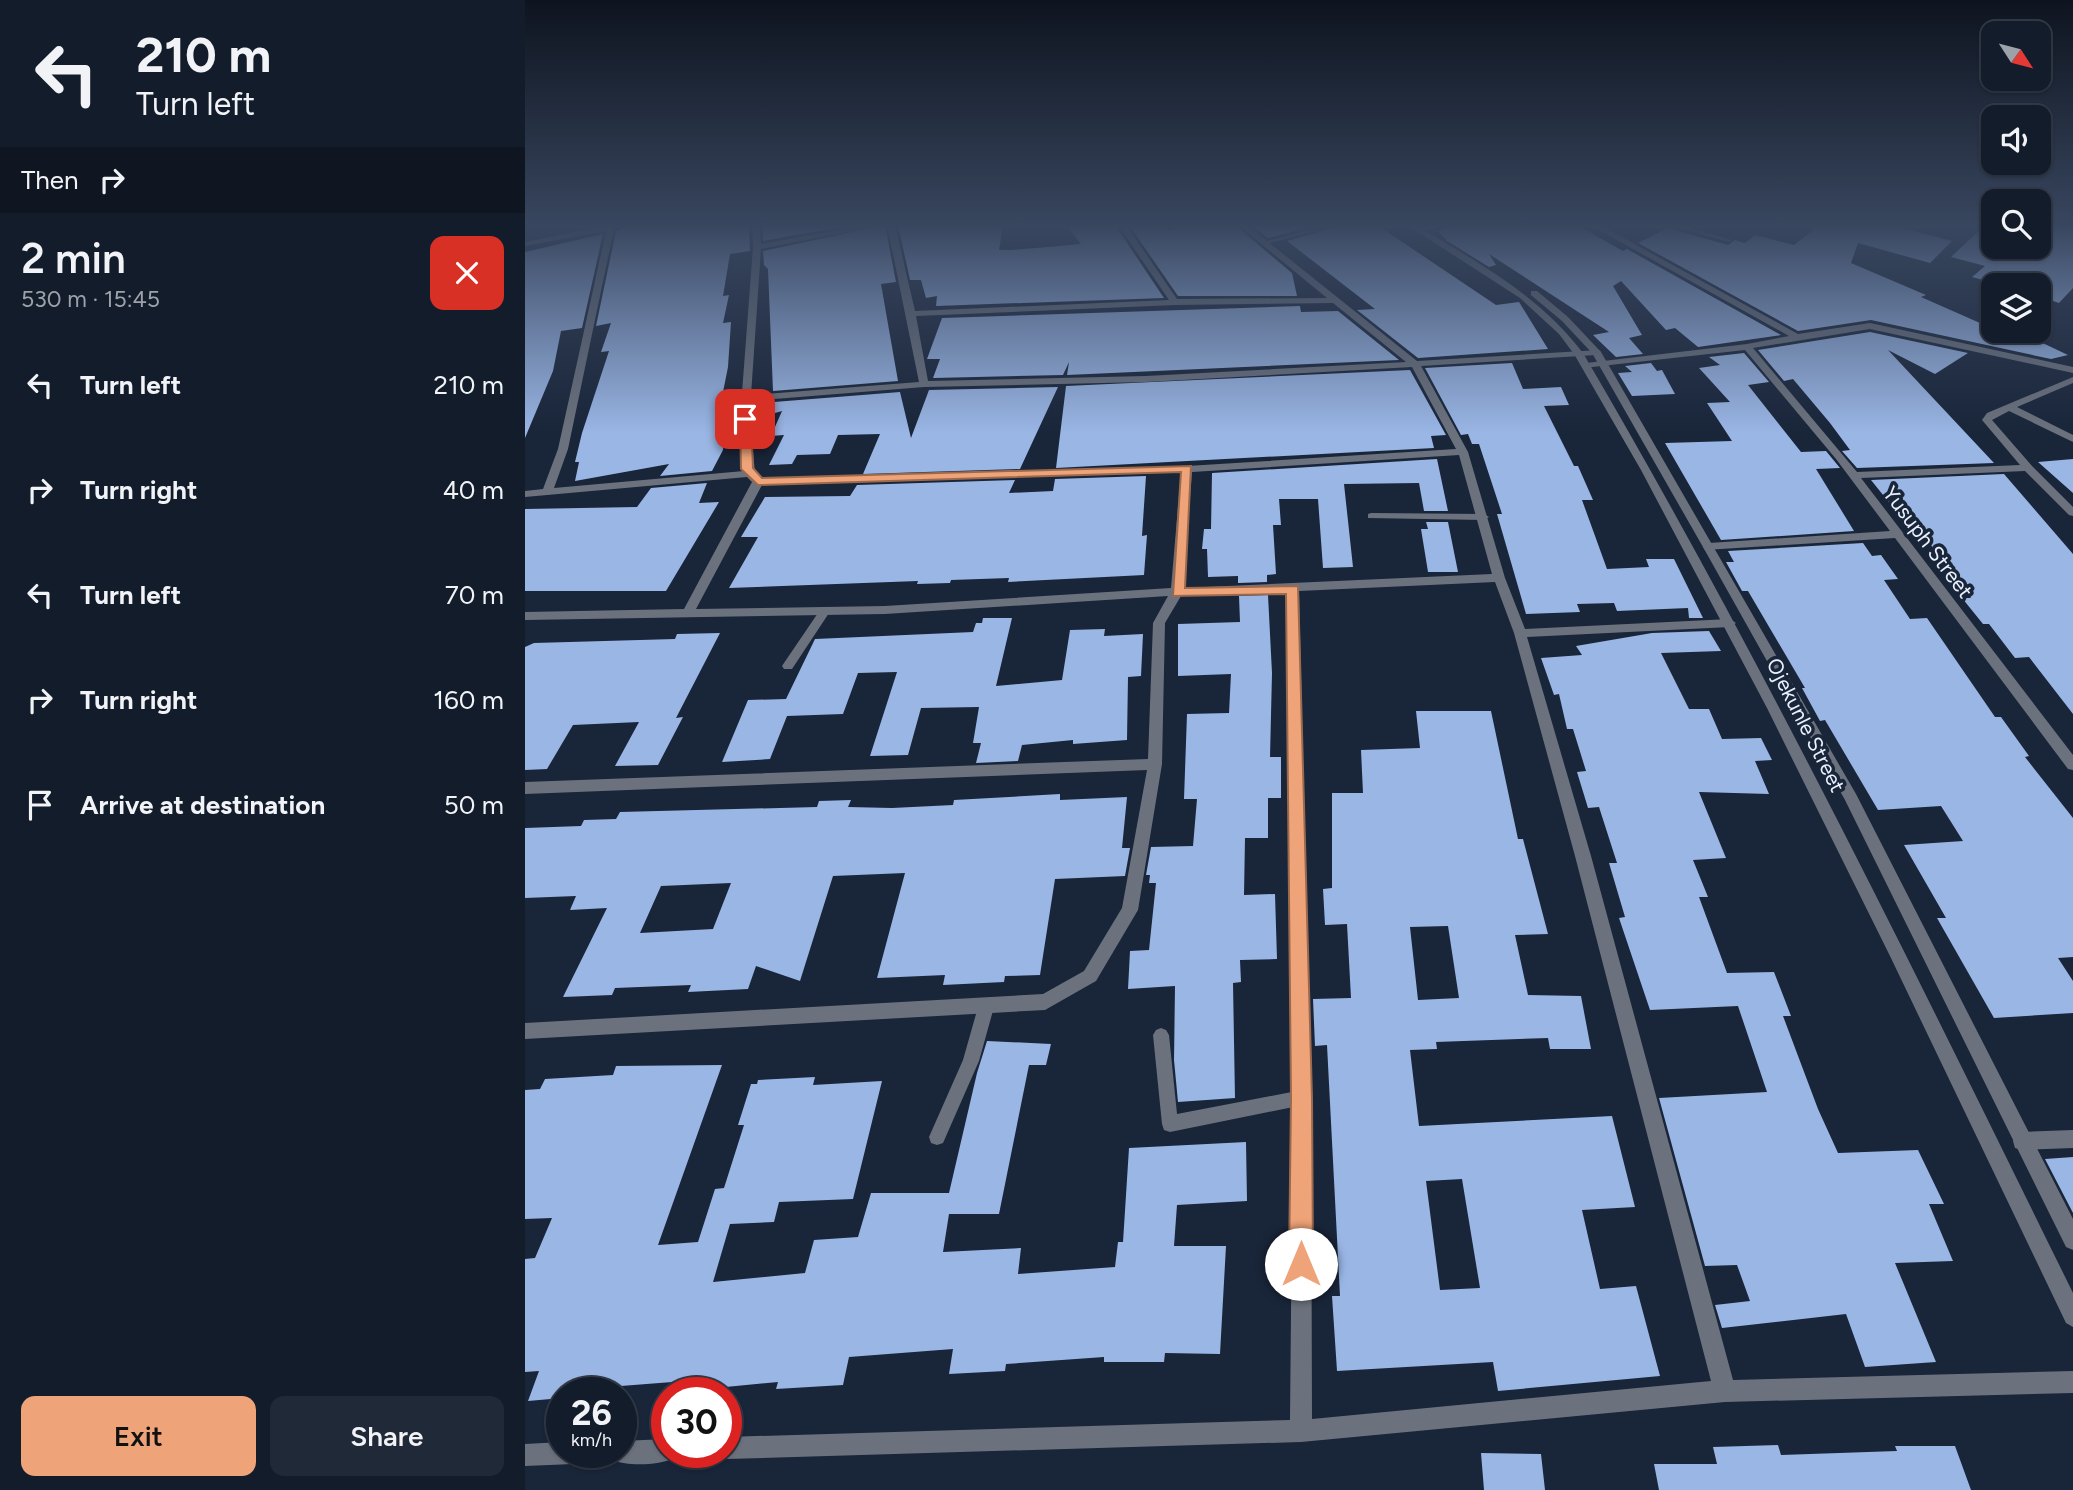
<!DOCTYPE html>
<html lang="en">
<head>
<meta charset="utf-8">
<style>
	:root { --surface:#131c2b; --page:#202937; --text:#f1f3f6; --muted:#9da1a9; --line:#323a47; --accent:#efa378 }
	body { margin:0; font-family:Figtree,sans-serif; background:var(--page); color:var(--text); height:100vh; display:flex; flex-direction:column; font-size:26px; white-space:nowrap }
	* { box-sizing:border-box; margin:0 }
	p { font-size:23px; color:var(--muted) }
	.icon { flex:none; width:38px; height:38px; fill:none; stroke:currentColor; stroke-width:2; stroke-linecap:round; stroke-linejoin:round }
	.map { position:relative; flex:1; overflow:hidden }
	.drawer { display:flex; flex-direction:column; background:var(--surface); width:525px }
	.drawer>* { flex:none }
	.guide { background:#131c2b; color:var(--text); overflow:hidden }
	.needle { width:46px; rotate:126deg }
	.controls { position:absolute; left:1456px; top:21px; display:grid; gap:14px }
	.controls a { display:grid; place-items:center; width:70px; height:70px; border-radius:14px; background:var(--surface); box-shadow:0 2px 5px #0004,0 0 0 2px var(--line); font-size:35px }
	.speed { position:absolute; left:21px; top:1377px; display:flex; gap:14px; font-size:35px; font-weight:700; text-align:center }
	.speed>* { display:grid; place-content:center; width:91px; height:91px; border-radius:50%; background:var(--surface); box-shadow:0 2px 5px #0004,0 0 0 2px var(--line); line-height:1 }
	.speed small { font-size:18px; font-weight:400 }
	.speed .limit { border:10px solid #d22; background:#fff; color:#111 }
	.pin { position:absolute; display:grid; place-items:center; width:60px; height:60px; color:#fff; margin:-30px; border-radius:14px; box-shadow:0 4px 10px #0006 }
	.me { position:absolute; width:77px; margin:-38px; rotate:0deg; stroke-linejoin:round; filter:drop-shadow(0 0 5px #0008) }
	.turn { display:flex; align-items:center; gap:24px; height:147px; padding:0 21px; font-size:32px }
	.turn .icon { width:91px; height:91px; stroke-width:2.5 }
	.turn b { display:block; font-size:49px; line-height:60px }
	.then { display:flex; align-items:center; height:66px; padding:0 21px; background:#0003; gap:14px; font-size:26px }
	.round { display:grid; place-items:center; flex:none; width:74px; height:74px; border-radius:14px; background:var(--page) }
	.head { display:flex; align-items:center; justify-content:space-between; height:119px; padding:0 21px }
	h1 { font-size:42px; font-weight:600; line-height:52px }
	.action { display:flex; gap:14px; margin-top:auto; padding:14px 21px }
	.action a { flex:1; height:80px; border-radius:14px; background:var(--accent); color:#111; font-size:28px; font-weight:600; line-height:80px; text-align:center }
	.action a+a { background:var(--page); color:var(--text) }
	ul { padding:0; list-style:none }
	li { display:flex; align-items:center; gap:21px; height:105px; padding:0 21px }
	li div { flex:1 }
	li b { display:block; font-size:26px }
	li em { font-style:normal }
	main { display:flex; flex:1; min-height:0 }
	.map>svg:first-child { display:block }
	.building { fill:#9ab6e5; fill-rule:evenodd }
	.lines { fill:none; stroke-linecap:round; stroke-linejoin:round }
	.service { fill:#6c727d; fill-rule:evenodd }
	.minor { fill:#6c727d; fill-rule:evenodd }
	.tertiary { fill:#6c727d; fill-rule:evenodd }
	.route { fill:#efa378; stroke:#9b6a4e; stroke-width:2 }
	.labels { text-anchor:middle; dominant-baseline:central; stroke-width:7; stroke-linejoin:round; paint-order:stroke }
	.street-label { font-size:21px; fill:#e9f1ff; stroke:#192539 }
</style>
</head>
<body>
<main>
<section class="drawer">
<div class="guide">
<div class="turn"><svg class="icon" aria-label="left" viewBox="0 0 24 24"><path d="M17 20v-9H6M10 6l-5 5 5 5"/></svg><div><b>210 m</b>Turn left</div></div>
<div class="then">Then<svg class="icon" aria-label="right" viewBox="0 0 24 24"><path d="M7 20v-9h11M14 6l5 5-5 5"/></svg></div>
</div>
<div class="head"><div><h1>2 min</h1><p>530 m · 15:45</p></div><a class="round" style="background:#d93025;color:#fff"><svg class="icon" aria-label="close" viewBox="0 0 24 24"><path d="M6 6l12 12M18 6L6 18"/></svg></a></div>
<ul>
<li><svg class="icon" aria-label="left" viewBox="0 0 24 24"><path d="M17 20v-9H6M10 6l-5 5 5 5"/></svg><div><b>Turn left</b></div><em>210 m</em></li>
<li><svg class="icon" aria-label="right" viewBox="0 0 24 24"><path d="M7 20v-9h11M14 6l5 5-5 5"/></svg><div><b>Turn right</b></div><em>40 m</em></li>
<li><svg class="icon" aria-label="left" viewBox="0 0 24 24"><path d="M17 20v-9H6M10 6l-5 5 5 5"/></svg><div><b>Turn left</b></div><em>70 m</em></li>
<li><svg class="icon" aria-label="right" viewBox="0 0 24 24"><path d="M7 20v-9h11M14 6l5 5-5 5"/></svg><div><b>Turn right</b></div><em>160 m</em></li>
<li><svg class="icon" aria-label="arrive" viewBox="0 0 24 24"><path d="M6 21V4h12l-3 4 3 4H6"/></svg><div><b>Arrive at destination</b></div><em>50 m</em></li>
</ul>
<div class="action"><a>Exit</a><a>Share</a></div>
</section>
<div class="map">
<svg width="1548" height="1490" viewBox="0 0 1548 1490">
	<rect width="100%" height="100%" fill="#192539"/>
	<!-- building -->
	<path class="building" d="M105,225H224L225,251L205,254L198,296L204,295L198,323L206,322L203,367L192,422L200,420L198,450L187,471L135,476L144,464L50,481L54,462H50L57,433L84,351L76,352L86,323L71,326L91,231Z
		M238,225H326L238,241Z
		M360,225L371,282L356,284L373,381L248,391L243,269L239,265L238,251Z
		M373,225H478L474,250H487L556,244L541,225H590L639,298L411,306L412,296L401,298L396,280H385Z
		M604,225H636L644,230L666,225H710L767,273L772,296H653Z
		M726,225H793L743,238Z
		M817,225H852L971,305L994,302L1023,349L893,358L832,310L850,309L762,241Z
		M930,225H1052L1098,251L1102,249L1256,335L1173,347L1150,328L1141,330L1096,281L1088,286L1117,335L1104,338L1118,354L1091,357L1068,335L1084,332L964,254L971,265L964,267L922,241L913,231Z
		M1288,225H1366L1427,241L1405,263L1333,243L1326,263L1401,295L1396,297L1455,323L1468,318V331H1492L1543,355L1526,359L1346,320L1273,331L1113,243L1143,228L1203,245L1210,240L1220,243L1230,235L1269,245L1288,230Z
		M1460,225H1468V247H1514V225H1548V288L1534,303L1514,296V285H1476L1447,277L1460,266L1426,257Z
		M78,234L57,328L36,331L28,371L0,438V252Z
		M775,306L776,312L813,311L874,360L542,375L544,362L538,375L408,378L415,359H402L417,318Z
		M1345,332L1443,353L1410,374L1363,350L1469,463L1332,468L1317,451L1325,450L1305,423L1268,379L1259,381L1233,350Z
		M1219,353L1244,382L1223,385L1276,452L1301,451L1315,468L1291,469L1329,531L1196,540L1140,443L1207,441L1182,403L1205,402L1174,368L1195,365L1184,357Z
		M987,363L998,389L1036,387L1044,405L1019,406L1049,466H1053L1068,500H1057L1082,569L1124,567L1121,559H1149L1178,618H1164L1163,608L1092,611L1089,603L1052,604L1055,612L1001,614L972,514H977L954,444H947L943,434L936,435L900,368Z
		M1126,363L1132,371L1137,370L1150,394L1107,396L1093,373L1107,372L1100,366Z
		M885,370L921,435L906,436L909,448L531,468L541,386Z
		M533,387L495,469L338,474L355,434L313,435L305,454L272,455L267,464L244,465L259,435L246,436L257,411L250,413L249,402L375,392L386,438L404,390Z
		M912,459L923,511H899L894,483L819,484L828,567L798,568L793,499H754L756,525H748L751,574L742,575V582L713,583V576L683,577L682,549H677L679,529H686L687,473Z
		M1548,459V493L1513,462Z
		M1479,474L1548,554V714L1504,657L1490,658L1464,624H1458L1437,598H1446L1399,536H1391L1346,480Z
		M621,476L617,536L622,535L619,575L483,582L484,578L426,580L425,583L392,584L393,581L204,588L233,537H216L240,497L325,496L332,485L490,480L484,493L528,491L530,479Z
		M182,483L174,503L194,502L141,591H0V509L112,507L126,488Z
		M901,522H923L933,572H903L896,529H903Z
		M1338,543L1347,556L1356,555L1373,579L1359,580L1385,619L1402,618L1470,717H1476L1504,756L1500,757L1548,818V957L1533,958L1548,981V1013L1469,1018L1412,918H1421L1379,845L1438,841L1416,806L1353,810L1300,720L1295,721L1277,688H1280L1223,591H1217L1201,562H1209L1203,551Z
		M743,595L747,673L745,757H756V798H743V838H720L719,895L750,894L752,959L715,960L716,982L708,983L710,1098L653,1102L649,1060L650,986L603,989L605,951L624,950L631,883H624L625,875H621L626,847L668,846L672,799H659L662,714L704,713L706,674L653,676V624L715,622L714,596Z
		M458,618H487L471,686L537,680L545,630L580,629L579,636L618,634L616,676L603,677L602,740L548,744V740L497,745L493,761L451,763L456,743H448L454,707L396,708L383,755L345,756L372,672L333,673L318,714L262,716L245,759L197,762L223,700L261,699L290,639L448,632L451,623H457Z
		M1184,631L1196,651L1136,653L1164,709H1184L1197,739L1236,738L1247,760L1230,761L1244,794L1174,792L1201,858L1168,860L1183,897H1174L1202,973L1249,972L1266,1016H1258L1293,1109L1313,1153L1393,1150L1419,1204H1404L1428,1261L1370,1263L1411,1362L1340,1367L1321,1314L1197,1328L1190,1305L1225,1301L1212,1265L1180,1266L1134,1098L1242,1092L1213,1006L1125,1010L1094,918L1100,917L1084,863H1092L1074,807L1063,808L1052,772L1061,771L1048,729H1042L1034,694L1029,695L1016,658L1057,655L1051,646L1127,633Z
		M195,633L151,718L158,717L133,765L90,766L114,722L48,725L22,769L0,770V647L9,643L150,639L152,634Z
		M891,711H966L993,839H998L1023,934L990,935L1003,995L1056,996L1066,1049H1025L1023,1038L911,1042L912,1049L885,1050L894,1126L1087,1116L1110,1207L1057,1210L1075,1289L1111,1286L1135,1376L973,1391L968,1362L812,1371L807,1296H815L802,1045L790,1046L788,999L826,998L822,924L800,925L798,889L807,888V793H838L836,750L895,748ZM923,926L934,998L893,1000L885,927ZM937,1179L955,1288L915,1290L901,1181Z
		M535,794V800L602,797L597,848H605L600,876L530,879L515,975L480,976L479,982L418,985L420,975L352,978L380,873L308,876L275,981L231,966L223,989L163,992L166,985L90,988L87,995L38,997L82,908L45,910L51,896L0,898V828L56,826L59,820L91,819L95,812L292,807L294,801L326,800L323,807L367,808L428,805L429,800ZM206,883L188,929L115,933L136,886Z
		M462,1041L526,1044L521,1065H504L474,1214H424L418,1252L496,1248L493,1274L590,1267L593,1242H598L604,1148L721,1142L722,1201L652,1205L649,1246H701L695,1354L640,1353L639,1362H579V1357L481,1364L480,1371L424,1374L428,1349L324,1357L318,1385L251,1389L253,1382L170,1390L173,1380L83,1387L81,1393H37V1398L3,1401L14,1371L0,1372V1259L10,1258L27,1218L0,1219V1090L15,1089L20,1079L88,1075L91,1066L197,1065L133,1245L173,1242L190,1189L199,1188L219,1125H213L226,1084H232L233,1080L290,1077L288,1085L357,1081L328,1199L254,1202L249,1222L205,1224L188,1282L280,1273L289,1240L333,1237L346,1193H424L452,1073Z
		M1548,1157V1213L1520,1159Z
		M1253,1445L1256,1455L1372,1451L1370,1446H1430L1446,1490H1134L1129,1464H1192L1188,1447Z
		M956,1453L1016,1454L1020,1490H959Z"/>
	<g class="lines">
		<!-- service -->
		<path class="service" d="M803,225H814L741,244L738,242Z
			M1143,225H1154L1207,240L1204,242Z
			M846,513L959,514L964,517L959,520L843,518V514Z
			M299,609L304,613L267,669H259L257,666L259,663L295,610Z
			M461,1000L466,1002L469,1007L454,1061L418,1143L412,1145L406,1143L404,1137L438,1060L453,1007L456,1002Z
			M636,1028L641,1030L644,1035L652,1114L777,1090L783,1092L785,1098L783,1104L645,1132L639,1130L637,1124L628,1035L631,1030Z"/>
		<!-- minor -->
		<path class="minor" d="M86,225H102L89,229L43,449L29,488L219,471L215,419L228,247L227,225H235L236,244L341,225H357L236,249L226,395L394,382L362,225H370L390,311L644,300L593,225H601L652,299L802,298L713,225H722L892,361L1074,350L1076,352L1071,355L896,366L943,452L980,578L1000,629L1205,619L1211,623L1205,627L1002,637L1066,856L1208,1380L1548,1371V1393L1200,1402L776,1442L201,1459L193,1456L191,1452H201V1437L765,1420L768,1098L762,591L656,596L640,623L637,764L613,910L571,981L520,1010L0,1039V1023L518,994L559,971L597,908L622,770L0,794V782L623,759L628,623L643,596L360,614L0,620V612L159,609L227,482L222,477L0,497V491L18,489L33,449L81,231L0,246V242ZM808,303L881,362L621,376L403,381L391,316L650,305ZM887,367L931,449L662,466L270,479H236L230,473L225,419L226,401L399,387L621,382ZM934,455L967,574L658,588L667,472ZM656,472L646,588L360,606L171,609L237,485ZM970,582L989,633L1050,856L1186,1381L787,1419L786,1098L774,591Z
			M910,225H927L894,232L890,230Z
			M1065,225H1075L1273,334L1345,323L1548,367V373L1345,329L1228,348L1332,472L1495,465L1457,420L1462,413L1548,377V383L1492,407L1548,435V442L1484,411L1467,420L1507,466L1548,507V516L1544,515L1500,471L1336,478L1548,755V770L1543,769L1370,538L1180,550L1178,547L1184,543L1365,531L1311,459L1220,350L1058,368V364L1061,363L1222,344L1264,336Z
			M1548,1130V1148L1497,1150L1490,1148L1488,1141L1490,1134L1497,1132Z
			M142,1439V1452H152L150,1458C134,1465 104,1467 88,1460L85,1452H96V1441Z
			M37,1442V1452H83L80,1460L72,1463L0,1466V1444Z"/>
		<!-- tertiary -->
		<path class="tertiary" d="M882,225H891C952,262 1014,295 1058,353C1237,658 1392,976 1548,1293V1327L1541,1323L1365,956L1242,708L1116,470L1049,354L1034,334L995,298Z
			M1006,291H1012L1043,317L1076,352L1331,794L1548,1219V1250L1541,1247L1320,800L1178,547L1067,353L1037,321L1006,295Z"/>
	</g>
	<!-- sky -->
	<linearGradient id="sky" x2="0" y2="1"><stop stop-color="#0e141f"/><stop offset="0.52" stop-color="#38465f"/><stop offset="1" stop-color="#38465f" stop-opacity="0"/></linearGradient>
	<rect width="1548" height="434" fill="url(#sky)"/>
	<!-- route -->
	<path class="route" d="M220,415L226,419L228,468L237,478L666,466L660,588L773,586L787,1098L788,1264L784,1272L776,1276L768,1272L764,1264L766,1098L761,594L648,596L656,472L233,485L216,469L215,419Z"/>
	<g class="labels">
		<!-- street labels -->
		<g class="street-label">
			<text transform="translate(1403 542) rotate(53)">Yusuph Street</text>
			<text transform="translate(1281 725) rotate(63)">Ojekunle Street</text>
		</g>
	</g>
</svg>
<div class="controls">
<a><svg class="needle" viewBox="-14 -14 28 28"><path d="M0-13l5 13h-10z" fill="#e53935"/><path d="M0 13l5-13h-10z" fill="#9da1a9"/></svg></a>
<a><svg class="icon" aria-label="sound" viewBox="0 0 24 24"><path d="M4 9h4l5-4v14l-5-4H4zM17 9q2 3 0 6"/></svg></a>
<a><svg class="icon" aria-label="search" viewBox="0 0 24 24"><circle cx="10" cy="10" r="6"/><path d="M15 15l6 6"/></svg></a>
<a><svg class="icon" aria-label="layers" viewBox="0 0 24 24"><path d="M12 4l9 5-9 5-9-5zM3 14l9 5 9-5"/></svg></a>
</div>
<div class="speed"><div>26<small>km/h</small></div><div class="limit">30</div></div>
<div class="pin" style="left:220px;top:419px;background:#d93025"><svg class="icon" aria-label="arrive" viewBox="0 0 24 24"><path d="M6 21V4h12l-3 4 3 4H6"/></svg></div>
<svg class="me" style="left:776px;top:1264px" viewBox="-20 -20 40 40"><circle r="19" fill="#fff"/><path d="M0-13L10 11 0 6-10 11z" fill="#efa378"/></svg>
</div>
</main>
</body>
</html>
